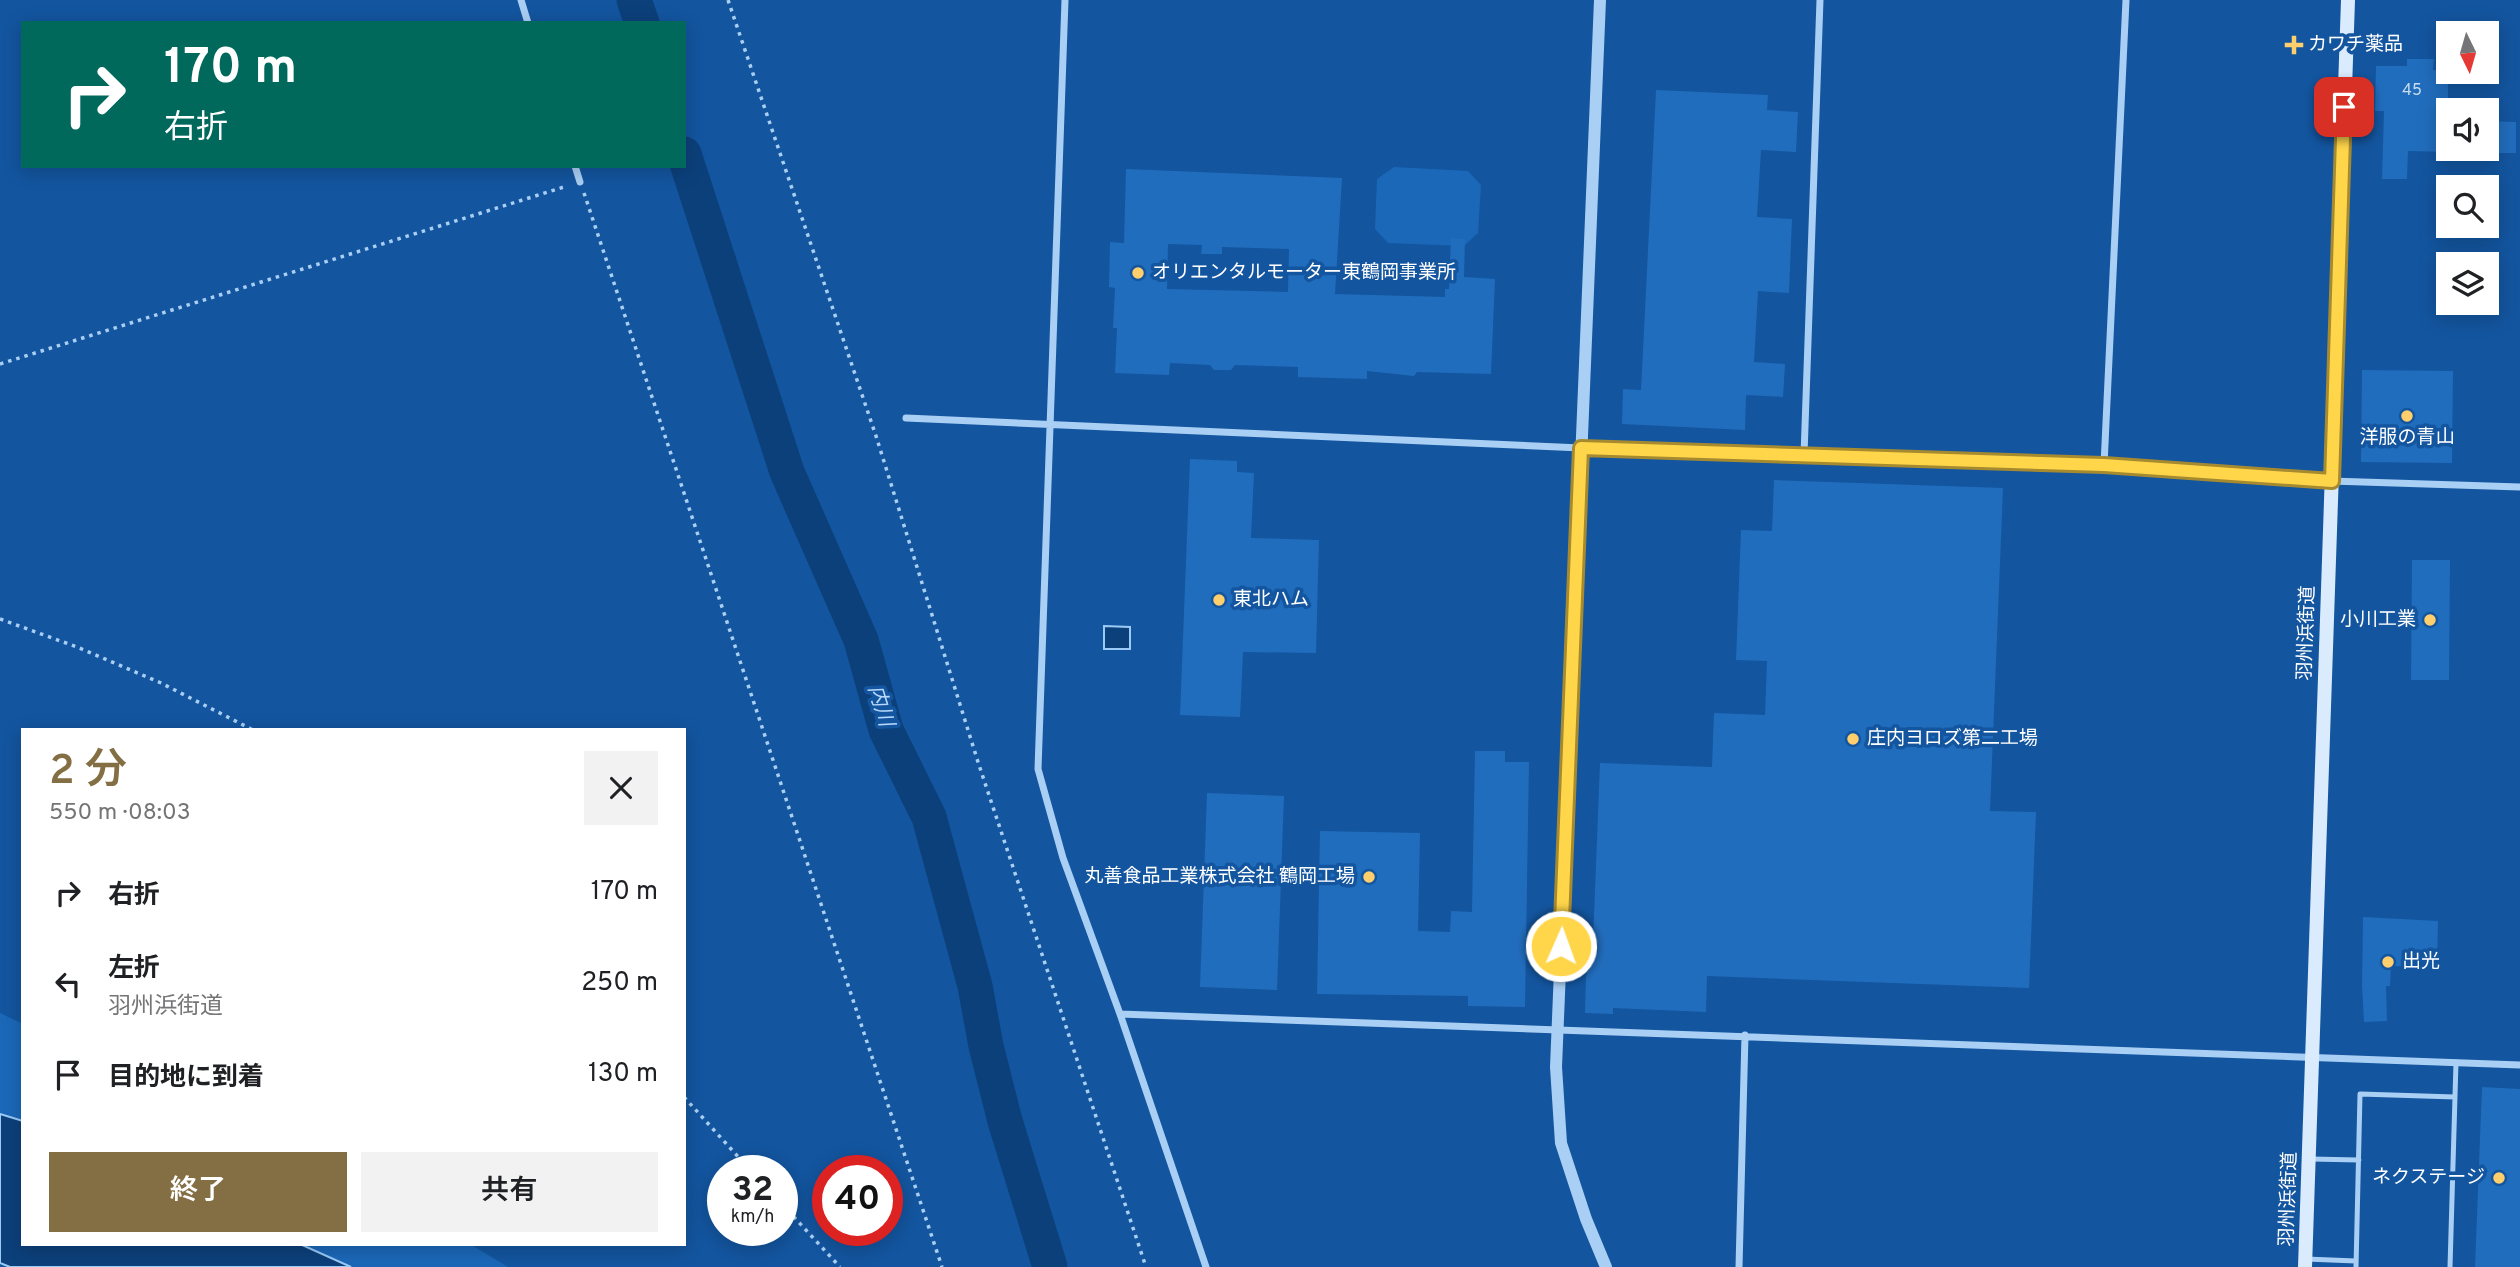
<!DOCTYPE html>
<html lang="ja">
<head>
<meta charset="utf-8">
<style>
	:root { --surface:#fff; --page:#f2f2f2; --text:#202124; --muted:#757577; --accent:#846f45 }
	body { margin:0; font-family:Overpass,"Noto Sans JP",sans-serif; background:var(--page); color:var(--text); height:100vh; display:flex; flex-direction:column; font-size:26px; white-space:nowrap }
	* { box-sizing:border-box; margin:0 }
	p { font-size:23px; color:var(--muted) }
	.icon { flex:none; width:38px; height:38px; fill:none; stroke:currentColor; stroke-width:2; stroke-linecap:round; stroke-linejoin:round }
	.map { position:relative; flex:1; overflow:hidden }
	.details { position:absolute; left:21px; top:728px; width:665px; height:518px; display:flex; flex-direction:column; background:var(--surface); border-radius:0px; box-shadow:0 4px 18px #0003 }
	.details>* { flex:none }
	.banner { position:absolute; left:21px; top:21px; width:665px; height:147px; border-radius:0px; box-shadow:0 4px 18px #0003; background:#00695c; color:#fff; overflow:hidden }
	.needle { width:46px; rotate:175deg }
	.tools { position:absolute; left:2436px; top:21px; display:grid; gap:14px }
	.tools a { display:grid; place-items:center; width:63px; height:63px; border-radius:0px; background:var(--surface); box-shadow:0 4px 18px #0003; font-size:35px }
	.speed { position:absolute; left:707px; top:1155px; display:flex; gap:14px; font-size:35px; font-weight:700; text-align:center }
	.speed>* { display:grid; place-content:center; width:91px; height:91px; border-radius:50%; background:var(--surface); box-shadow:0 4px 18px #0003; line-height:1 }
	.speed small { font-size:18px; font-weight:400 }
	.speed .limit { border:10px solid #d22; background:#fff; color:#111 }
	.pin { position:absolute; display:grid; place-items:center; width:60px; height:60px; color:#fff; margin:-30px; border-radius:14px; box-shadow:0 4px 10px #0006 }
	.me { position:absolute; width:77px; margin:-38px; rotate:2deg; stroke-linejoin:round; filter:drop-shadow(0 0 5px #0008) }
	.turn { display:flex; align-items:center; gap:24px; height:147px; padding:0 28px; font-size:32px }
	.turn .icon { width:91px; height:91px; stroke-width:2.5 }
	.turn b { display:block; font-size:49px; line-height:60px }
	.round { display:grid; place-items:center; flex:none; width:74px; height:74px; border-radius:0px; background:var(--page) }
	.headline { display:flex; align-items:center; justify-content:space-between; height:119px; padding:0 28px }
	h1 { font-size:42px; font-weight:600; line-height:52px; color:var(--accent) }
	.action { display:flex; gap:14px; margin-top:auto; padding:14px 28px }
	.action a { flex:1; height:80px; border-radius:0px; background:var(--accent); color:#fff; font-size:28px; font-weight:600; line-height:80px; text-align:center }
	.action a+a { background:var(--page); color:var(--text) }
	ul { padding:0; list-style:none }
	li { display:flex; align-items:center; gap:21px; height:91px; padding:0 28px }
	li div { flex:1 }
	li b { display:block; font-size:26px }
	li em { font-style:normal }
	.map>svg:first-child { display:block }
	.green { fill:#1b68b9 }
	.water { fill:#0c407b; stroke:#9ccaf7; stroke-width:2 }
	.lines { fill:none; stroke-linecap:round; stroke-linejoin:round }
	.river { stroke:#0c407b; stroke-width:35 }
	.building { fill:#216dbd; fill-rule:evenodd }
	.path { stroke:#aacff4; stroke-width:3.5; stroke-dasharray:3.5 5; stroke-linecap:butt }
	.service { stroke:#aacff4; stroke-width:5 }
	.minor { stroke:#aacff4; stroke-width:7 }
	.tertiary { stroke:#aacff4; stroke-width:12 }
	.secondary { stroke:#daebfd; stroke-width:14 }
	.route-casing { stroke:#a68a30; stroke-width:18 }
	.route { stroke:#ffd54a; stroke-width:12 }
	.poi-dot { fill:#ffcf6d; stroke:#13559f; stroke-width:2.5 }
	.labels { text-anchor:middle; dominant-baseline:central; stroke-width:7; stroke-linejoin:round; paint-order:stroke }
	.number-label { font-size:16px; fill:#c8daee }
	.poi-label { font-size:19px; fill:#fff; stroke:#13559f; text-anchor:start }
	.street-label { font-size:19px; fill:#fff; stroke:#13559f }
	.water-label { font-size:21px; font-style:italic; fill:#b7d8fa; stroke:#13559f }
</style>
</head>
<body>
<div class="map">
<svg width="2520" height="1267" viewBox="0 0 2520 1267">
	<rect width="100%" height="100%" fill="#13559f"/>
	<!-- green -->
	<path class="green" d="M1394,167L1468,171L1481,185L1478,233L1464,246L1388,243L1375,229L1377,179Z
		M0,1013L23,1024V1121L0,1114Z
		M300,1244H470L508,1267H351Z"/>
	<!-- water -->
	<path class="water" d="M1104,626L1130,627V649H1104Z
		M0,1114L23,1121V1244H300L351,1267H10L0,1263Z"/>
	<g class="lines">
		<!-- river -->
		<path class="river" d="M634,0L642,23
			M684,154L787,472L861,640L886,730L929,817L975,986L986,1046L1005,1121L1050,1267"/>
	</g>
	<!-- building -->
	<path class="building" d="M2407,59H2434L2433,70H2448V152L2408,151L2407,179H2382L2384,111H2375L2376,66H2407Z
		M1656,90L1768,95L1767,110L1798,112L1796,152L1761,150L1757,217L1792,219L1789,293L1758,291L1754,362L1785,364L1783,397L1746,395L1745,430L1622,424L1623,389L1641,390Z
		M2487,121L2516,122V153H2487Z
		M1126,169L1342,178L1335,294L1445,297V289H1449L1451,238L1465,239L1464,277L1495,279L1491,374L1417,372L1414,376L1367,371V379L1298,377V367L1235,365L1231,370H1214L1210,365L1170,363L1169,375L1115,373L1117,328H1113L1115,288L1109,287L1110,242L1124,243ZM1168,244L1202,245L1201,254H1222V247L1289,249L1288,292L1167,289Z
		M2362,370L2453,371L2452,463L2361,462Z
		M1190,459L1237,461V472L1254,473L1251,538L1319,540L1316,653L1243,652L1240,717L1180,715Z
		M1774,480L2003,488L1990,811L2036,812L2029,988L1707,976L1706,1012L1613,1008V1014L1585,1013L1586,977L1593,941L1600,763L1712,767L1714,713L1765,715L1767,661L1736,660L1741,530L1772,531Z
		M2412,560H2450L2449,680H2411Z
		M1475,751H1505V762H1529L1525,1007L1468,1006V996L1317,994L1320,831L1420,833L1418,931L1450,932L1451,911L1472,912Z
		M1207,793L1284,796L1277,990L1200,987Z
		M2363,917L2438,921L2437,967L2391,966L2390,986H2386L2387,1021L2364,1022L2362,985Z
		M2482,1087L2520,1089V1267H2475Z"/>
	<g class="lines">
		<!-- path -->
		<path class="path" d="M728,0L876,436L978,762L1146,1267
			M584,193L942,1267
			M0,364L567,186
			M0,619L77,647L161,683L253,730
			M684,1097L751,1171
			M782,1204L840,1267"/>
		<!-- service -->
		<path class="service" d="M2310,1159L2359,1160
			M2306,1259L2356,1261
			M2356,1267L2360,1094L2455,1097
			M2450,1267L2456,1062"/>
		<!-- minor -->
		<path class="minor" d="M521,0L528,23
			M1065,0L1038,769L1063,858L1120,1014L1206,1267
			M575,166L580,182
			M906,418L1581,448L2104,465L2331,481L2520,487
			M1804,455L1820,0
			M2104,465L2126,0
			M1120,1014L2520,1065
			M1739,1267L1745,1035"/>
		<!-- tertiary -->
		<path class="tertiary" d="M1600,0L1556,1067L1561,1143L1586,1219L1606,1267"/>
		<!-- secondary -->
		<path class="secondary" d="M2305,1267L2348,0"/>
	</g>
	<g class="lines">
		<defs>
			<path id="route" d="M1561,946L1581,448L2104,465L2332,481L2344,107"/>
		</defs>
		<!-- route casing -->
		<use href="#route" class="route-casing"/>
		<!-- route -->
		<use href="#route" class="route"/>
	</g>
	<!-- markers -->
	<g class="poi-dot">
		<path d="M2290.5 34.5h7v7h7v7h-7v7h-7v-7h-7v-7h7z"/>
		<circle cx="1138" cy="273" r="7"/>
		<circle cx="2407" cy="416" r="7"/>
		<circle cx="1219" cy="600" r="7"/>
		<circle cx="2430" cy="620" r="7"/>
		<circle cx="1853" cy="739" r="7"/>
		<circle cx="1369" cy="877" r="7"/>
		<circle cx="2388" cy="962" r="7"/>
		<circle cx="2499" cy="1178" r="7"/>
	</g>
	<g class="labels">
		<!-- number labels -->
		<g class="number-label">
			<text x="2412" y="91">45</text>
		</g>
		<!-- poi labels -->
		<g class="poi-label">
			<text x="2308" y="45">カワチ薬品</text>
			<text x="1152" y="273">オリエンタルモーター東鶴岡事業所</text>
			<text x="2407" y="438" text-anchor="middle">洋服の青山</text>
			<text x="1233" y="600">東北ハム</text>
			<text x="2416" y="620" text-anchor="end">小川工業</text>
			<text x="1867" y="739">庄内ヨロズ第二工場</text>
			<text x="1355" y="877" text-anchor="end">丸善食品工業株式会社 鶴岡工場</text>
			<text x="2402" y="962">出光</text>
			<text x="2485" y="1178" text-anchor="end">ネクステージ</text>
		</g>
		<!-- street labels -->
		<g class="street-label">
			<text transform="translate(2307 633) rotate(-88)">羽州浜街道</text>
			<text transform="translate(2289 1199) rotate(-88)">羽州浜街道</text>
		</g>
		<!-- water labels -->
		<g class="water-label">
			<text transform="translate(880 706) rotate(73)">内川</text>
		</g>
	</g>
</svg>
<div class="tools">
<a><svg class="needle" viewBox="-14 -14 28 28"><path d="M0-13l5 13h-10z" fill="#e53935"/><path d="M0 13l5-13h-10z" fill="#757577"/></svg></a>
<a><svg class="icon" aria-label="sound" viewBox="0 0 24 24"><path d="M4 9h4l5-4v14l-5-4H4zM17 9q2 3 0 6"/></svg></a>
<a><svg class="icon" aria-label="search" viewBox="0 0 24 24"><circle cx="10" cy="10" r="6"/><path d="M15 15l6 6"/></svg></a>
<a><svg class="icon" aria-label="layers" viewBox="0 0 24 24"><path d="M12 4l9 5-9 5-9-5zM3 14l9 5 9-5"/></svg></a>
</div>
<div class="speed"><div>32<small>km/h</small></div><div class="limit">40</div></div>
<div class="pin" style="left:2344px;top:107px;background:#d93025"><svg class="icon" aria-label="arrive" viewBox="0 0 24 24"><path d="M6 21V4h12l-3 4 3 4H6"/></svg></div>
<svg class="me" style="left:1561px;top:946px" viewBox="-20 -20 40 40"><circle r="17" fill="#ffd54a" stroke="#fff" stroke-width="3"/><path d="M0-11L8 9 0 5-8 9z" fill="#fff"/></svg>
<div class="banner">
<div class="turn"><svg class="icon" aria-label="right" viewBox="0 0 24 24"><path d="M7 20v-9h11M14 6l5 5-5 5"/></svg><div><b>170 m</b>右折</div></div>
</div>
<section class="details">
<div class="headline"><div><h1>2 分</h1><p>550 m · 08:03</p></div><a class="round"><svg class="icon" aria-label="close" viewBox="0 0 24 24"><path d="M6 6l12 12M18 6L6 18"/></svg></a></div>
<ul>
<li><svg class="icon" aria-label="right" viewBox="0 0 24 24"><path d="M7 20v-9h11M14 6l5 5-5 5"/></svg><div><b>右折</b></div><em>170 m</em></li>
<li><svg class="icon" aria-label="left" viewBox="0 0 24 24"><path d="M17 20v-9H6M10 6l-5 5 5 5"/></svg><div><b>左折</b><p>羽州浜街道</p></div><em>250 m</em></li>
<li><svg class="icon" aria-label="arrive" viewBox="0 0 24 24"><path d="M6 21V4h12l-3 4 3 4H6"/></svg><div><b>目的地に到着</b></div><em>130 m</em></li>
</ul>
<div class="action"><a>終了</a><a>共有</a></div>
</section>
</div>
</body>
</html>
